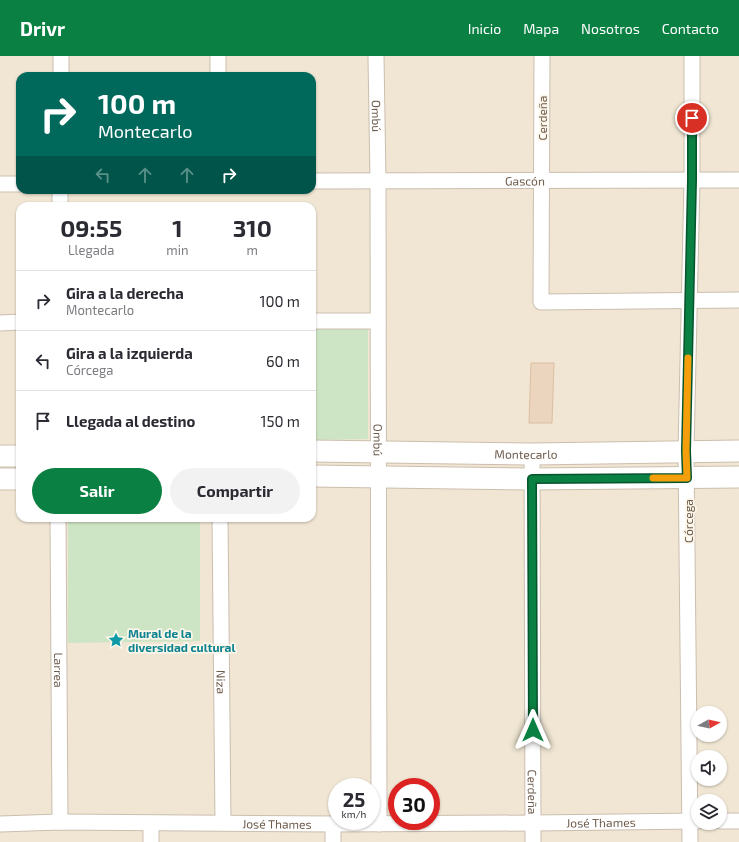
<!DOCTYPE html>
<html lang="es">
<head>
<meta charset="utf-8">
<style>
	:root { --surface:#fff; --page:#f2f2f3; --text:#2b2b33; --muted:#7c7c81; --line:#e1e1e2; --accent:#0b8043 }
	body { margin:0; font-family:"Exo 2",sans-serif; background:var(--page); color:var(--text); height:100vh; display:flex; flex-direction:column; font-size:15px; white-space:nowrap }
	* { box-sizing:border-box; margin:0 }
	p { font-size:13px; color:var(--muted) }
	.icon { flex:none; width:22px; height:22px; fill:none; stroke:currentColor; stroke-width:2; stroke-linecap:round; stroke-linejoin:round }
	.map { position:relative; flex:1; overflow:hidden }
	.sheet { position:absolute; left:16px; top:146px; width:300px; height:320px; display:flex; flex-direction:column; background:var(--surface); border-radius:12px; box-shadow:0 1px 3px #0004 }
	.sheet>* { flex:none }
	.top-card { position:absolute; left:16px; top:16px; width:300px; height:122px; border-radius:12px; box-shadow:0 1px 3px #0004; background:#00695c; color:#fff; overflow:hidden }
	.needle { width:26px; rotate:82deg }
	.controls { position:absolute; left:691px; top:650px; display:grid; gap:8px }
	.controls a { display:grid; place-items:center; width:36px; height:36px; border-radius:50%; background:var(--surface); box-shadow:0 1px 3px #0004; font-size:20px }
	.speed { position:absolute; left:328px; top:722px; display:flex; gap:8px; font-size:20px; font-weight:700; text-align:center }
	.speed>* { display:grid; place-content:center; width:52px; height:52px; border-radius:50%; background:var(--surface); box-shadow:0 1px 3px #0004; line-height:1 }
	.speed small { font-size:10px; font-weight:400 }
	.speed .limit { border:6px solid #d22; background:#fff; color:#111 }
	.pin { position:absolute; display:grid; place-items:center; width:34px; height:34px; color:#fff; margin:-17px; border:2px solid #fff; border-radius:50%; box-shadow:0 1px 4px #0007 }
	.me { position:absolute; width:44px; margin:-22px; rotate:0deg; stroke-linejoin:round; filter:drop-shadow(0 0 3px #0008) }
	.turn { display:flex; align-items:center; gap:14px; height:84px; padding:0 16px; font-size:18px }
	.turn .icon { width:52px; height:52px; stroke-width:2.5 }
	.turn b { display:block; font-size:28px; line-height:34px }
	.lanes { display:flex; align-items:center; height:38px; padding:0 16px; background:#0003; justify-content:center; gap:20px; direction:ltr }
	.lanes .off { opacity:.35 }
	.eta { display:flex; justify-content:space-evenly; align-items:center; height:68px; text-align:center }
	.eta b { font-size:24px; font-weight:700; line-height:28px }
	.primary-button { display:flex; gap:8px; margin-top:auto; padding:8px 16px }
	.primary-button a { flex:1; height:46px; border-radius:24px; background:var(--accent); color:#fff; font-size:16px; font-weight:700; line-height:46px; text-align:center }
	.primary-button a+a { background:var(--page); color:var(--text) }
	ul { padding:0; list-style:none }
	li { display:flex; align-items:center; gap:12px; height:60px; padding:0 16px; border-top:1px solid var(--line) }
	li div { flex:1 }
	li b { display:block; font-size:15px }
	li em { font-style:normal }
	header { display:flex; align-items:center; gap:24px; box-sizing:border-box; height:56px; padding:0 20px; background:var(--accent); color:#fff }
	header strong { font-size:19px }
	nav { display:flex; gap:22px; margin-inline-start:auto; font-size:14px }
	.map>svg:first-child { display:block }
	.residential { fill:#f0e6d3; fill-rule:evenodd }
	.green { fill:#cee5c5 }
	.building { fill:#ebd5bf; stroke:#dcbea2 }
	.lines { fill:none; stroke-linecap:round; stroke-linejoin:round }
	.minor-casing { stroke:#cbbeaf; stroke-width:17 }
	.secondary-casing { stroke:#cdbead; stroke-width:23 }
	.minor { stroke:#fff; stroke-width:15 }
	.secondary { stroke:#fff; stroke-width:21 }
	.route-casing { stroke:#07532c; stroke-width:10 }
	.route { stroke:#0b8043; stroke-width:7 }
	.slow { stroke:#f59e0b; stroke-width:7 }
	.labels { text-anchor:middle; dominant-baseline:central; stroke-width:3.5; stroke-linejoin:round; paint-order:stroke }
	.street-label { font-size:12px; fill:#6e5c4d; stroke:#fcf7ea }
	.culture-label { font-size:12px; font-weight:bold; fill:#0d838f; stroke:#fcf7ea; text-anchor:start }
</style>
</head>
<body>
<header>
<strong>Drivr</strong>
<nav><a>Inicio</a><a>Mapa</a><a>Nosotros</a><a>Contacto</a></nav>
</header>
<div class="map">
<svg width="739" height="786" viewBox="0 0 739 786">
	<rect width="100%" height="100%" fill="#f9f3e4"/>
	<!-- residential -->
	<path class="residential" d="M0,0H739V786H0ZM20,20H312V134H20ZM20,150H312V462H20ZM698,657H720V679H698ZM698,701H720V723H698ZM337,731H371V765H337ZM397,731H431V765H397ZM698,745H720V767H698Z"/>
	<!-- green -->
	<path class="green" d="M312,272L368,273V383L312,384Z
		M68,462H200V585L68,587Z"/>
	<!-- building -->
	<path class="building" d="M531,307H554L552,367H529Z"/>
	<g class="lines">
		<defs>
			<g id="minor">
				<path d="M218,0V20"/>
				<path id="s1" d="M376,0L378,125L379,768"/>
				<path d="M542,0L541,246L739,244"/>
				<path d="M61,20V0"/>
				<path id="s2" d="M312,125L739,124"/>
				<path d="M0,128H20"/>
				<path d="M60,150V134"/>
				<path d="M312,265H378"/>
				<path d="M0,267L20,266"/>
				<path id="s3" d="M532,398L533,786"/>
				<path id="s4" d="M58,462L60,766"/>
				<path id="s5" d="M220,462L223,767"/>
				<path d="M720,765H739"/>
				<path d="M151,767V786"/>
				<path id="s6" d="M0,768L60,766L333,768L534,767L698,765"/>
				<path d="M333,786V768"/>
				<path d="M690,786L686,395L692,124V0"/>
			</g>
			<g id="secondary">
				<path id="s7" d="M312,395L532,398L739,395"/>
				<path d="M0,400H20"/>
				<path d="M312,420L531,423L739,421"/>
				<path d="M0,423H20"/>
			</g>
		</defs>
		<!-- minor casing -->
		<use href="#minor" class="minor-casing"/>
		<!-- secondary casing -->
		<use href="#secondary" class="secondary-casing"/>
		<!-- minor -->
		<use href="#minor" class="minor"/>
		<!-- secondary -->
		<use href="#secondary" class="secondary"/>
	</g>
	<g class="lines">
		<defs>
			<path id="route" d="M533,674L532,423L687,422L686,395L692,124V62"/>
		</defs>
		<!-- route casing -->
		<use href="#route" class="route-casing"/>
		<!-- route -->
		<use href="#route" class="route"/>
		<!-- slow -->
		<path class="slow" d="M653,422H687L686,395L688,302"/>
	</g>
	<!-- icons -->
	<defs>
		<symbol id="sight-bare" viewBox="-9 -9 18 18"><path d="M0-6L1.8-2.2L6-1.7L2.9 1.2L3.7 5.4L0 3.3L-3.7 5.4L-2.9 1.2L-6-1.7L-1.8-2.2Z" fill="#0f9aa8" stroke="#fcf7ea" stroke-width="2.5" paint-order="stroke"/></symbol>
	</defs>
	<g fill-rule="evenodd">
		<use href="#sight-bare" x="105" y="573" width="22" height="22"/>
	</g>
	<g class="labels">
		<!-- street labels -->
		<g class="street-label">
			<text stroke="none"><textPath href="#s1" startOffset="60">Ombú</textPath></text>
			<text transform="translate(542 62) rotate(-90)">Cerdeña</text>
			<text stroke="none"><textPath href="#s2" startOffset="213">Gascón</textPath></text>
			<text stroke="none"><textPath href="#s1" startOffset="384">Ombú</textPath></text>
			<text stroke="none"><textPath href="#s7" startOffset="214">Montecarlo</textPath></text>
			<text transform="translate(688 465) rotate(-90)">Córcega</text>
			<text stroke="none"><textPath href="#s4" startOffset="152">Larrea</textPath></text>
			<text stroke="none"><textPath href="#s5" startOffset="164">Niza</textPath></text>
			<text stroke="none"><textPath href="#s3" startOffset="338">Cerdeña</textPath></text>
			<text stroke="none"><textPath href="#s6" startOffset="601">José Thames</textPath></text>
			<text stroke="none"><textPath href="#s6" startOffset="277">José Thames</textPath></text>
		</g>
		<!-- culture labels -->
		<g class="culture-label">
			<text x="128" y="577">Mural de la<tspan x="128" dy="14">diversidad cultural</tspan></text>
		</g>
	</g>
</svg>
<div class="controls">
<a><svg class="needle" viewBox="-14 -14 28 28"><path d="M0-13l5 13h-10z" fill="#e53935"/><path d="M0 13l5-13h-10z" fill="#7c7c81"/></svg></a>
<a><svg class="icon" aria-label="sound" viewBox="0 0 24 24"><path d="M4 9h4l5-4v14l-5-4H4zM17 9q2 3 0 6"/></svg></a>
<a><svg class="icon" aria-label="layers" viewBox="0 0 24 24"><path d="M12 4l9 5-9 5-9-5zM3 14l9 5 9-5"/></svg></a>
</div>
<div class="speed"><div>25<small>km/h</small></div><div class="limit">30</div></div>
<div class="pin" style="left:692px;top:62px;background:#d93025"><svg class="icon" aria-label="arrive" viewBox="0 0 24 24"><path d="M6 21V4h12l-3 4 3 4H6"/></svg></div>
<svg class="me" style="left:533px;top:674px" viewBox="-20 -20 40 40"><path d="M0-17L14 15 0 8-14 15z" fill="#0b8043" stroke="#fff" stroke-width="4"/></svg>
<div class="top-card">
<div class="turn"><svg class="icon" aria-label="right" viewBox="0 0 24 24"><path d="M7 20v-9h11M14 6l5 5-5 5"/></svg><div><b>100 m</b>Montecarlo</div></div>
<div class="lanes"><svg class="icon off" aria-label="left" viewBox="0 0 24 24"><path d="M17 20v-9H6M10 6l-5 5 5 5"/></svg><svg class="icon off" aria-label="ahead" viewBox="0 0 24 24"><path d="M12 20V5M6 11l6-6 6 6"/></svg><svg class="icon off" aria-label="ahead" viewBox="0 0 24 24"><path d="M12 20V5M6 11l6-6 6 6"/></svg><svg class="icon" aria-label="right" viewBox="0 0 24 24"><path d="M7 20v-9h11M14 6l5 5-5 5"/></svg></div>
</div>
<section class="sheet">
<div class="eta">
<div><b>09:55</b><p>Llegada</p></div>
<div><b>1</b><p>min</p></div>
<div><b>310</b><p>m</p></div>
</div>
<ul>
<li><svg class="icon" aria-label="right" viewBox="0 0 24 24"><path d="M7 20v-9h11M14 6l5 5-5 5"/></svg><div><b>Gira a la derecha</b><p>Montecarlo</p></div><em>100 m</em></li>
<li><svg class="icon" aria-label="left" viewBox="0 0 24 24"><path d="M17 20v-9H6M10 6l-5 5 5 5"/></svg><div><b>Gira a la izquierda</b><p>Córcega</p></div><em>60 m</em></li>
<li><svg class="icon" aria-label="arrive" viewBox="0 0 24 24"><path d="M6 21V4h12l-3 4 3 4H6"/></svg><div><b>Llegada al destino</b></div><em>150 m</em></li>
</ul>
<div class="primary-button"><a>Salir</a><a>Compartir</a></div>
</section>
</div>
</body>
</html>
